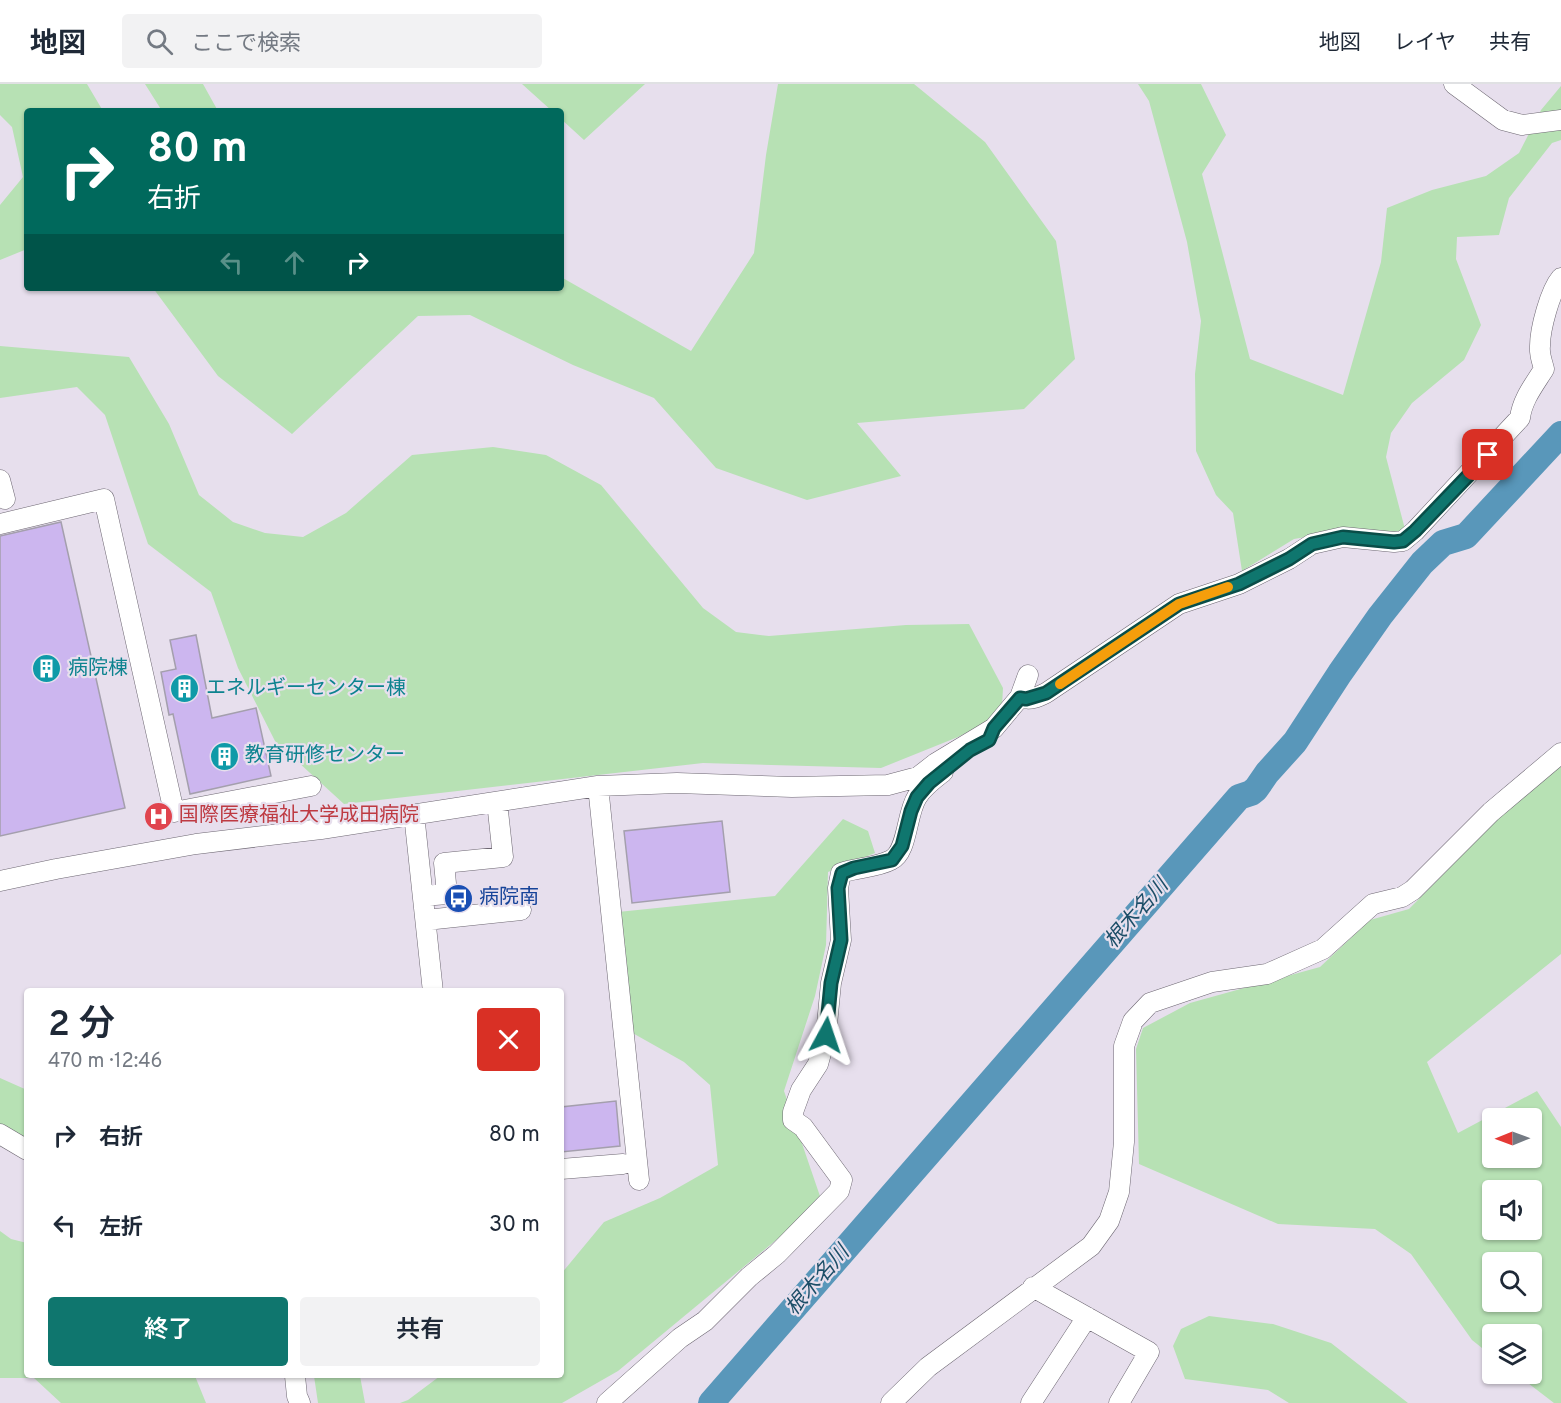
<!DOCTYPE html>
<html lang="ja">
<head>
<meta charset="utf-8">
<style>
	:root { --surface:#fff; --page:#f2f2f3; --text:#1f2937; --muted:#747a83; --line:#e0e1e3; --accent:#0f766e }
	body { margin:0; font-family:Overpass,"Noto Sans JP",sans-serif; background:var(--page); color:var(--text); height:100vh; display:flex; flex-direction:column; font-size:22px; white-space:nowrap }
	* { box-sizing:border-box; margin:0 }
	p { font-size:20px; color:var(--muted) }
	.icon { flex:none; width:33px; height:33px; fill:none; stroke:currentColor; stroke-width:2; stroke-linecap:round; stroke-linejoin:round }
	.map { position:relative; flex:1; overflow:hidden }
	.sheet { position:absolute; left:24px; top:904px; width:540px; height:390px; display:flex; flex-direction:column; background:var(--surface); border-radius:6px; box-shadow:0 2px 4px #0004 }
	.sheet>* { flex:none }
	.guide { position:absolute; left:24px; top:24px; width:540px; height:183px; border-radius:6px; box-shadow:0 2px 4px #0004; background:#00695c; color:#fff; overflow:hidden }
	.needle { width:39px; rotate:269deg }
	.controls { position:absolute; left:1482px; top:1024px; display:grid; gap:12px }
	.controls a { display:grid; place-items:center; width:60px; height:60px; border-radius:6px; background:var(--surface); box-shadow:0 2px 4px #0004; font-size:30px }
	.pin { position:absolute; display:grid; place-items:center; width:51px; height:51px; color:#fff; margin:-26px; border-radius:12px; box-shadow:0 3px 9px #0006 }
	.me { position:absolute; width:66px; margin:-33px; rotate:5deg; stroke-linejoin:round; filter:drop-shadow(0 0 4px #0008) }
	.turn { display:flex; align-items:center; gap:21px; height:126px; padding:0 24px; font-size:27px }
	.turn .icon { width:78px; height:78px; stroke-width:2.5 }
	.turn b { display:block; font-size:42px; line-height:51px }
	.lanes { display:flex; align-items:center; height:57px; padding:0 24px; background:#0003; justify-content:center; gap:30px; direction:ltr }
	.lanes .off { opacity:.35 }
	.round { display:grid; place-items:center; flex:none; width:63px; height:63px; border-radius:6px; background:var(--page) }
	.head { display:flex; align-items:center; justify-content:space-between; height:102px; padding:0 24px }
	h1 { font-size:36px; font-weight:600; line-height:45px }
	.primary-button { display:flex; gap:12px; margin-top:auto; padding:12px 24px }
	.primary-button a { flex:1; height:69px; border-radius:6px; background:var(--accent); color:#fff; font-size:24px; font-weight:600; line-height:69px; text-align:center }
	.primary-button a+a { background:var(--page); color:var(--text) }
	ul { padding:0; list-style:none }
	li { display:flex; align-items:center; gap:18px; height:90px; padding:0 24px }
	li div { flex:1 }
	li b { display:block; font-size:22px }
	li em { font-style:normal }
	header { display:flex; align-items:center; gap:36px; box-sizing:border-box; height:84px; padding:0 30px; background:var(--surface); border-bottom:2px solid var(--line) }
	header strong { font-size:28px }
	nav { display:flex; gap:33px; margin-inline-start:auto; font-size:21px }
	.search { width:420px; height:54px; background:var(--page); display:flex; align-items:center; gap:15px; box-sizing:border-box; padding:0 21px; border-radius:6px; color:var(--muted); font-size:22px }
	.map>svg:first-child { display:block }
	.green { fill:#b7e1b4; fill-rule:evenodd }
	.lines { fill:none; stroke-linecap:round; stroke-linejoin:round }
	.river { stroke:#5997ba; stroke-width:26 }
	.building { fill:#ccb6ef; stroke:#a49fad; stroke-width:1.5 }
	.minor-casing { stroke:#6d6772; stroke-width:21 }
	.minor { stroke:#fff; stroke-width:20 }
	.route-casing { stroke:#0a4d48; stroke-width:15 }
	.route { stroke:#0f766e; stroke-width:10 }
	.slow { stroke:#f59e0b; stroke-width:10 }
	.labels { text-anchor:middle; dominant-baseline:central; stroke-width:4.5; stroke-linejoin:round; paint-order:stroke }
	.culture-label { font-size:20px; fill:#0d838f; stroke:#e7dfed; text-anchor:start }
	.health-label { font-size:20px; fill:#be3a42; stroke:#e7dfed; text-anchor:start }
	.transit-label { font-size:20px; fill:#164399; stroke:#e7dfed; text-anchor:start }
	.water-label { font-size:21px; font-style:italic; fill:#1c4e68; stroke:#e7dfed }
</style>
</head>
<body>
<header>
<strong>地図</strong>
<div class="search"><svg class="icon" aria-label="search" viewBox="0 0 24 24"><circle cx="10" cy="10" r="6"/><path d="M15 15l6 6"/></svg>ここで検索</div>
<nav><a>地図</a><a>レイヤ</a><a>共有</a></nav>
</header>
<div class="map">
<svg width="1561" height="1319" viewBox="0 0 1561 1319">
	<rect width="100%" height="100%" fill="#e7dfed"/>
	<!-- green -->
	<path class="green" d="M0,0H87L103,27H27V165L0,176V121L23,93L12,43L0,31Z
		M145,0H203L218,27H162Z
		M522,0H645L584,56L561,35V27H552Z
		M778,0H914L985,58L1056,157L1075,275L1024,325L857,339L901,392L807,416L716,384L654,314L573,281L470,231L418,232L292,350L218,292L153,204H561V193L691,267L754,169L766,71Z
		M1138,0H1201L1226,51L1202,90L1250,275L1343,311L1381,178L1387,124L1432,106L1486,92L1519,69L1541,26L1561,2V56L1552,59L1509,114L1499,151L1457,153L1456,175L1481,241L1464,276L1412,319L1391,349L1386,373L1406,449L1335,448L1294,455L1242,487L1233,429L1216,411L1196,367L1195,290L1201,237L1187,158L1149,17Z
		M0,262L129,273L169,340L199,411L233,438L265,449L303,453L346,429L412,371L493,363L546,371L601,401L703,524L736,548L769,552L906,541L969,540L1003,604L1002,622L982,641L958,653L881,684L703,679L344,720L275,657L238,584L211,508L148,460L105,331L77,303L0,314Z
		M1561,671V870L1427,978L1458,1049L1537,1007L1561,1043V1319H1554L1516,1290H1532V1251H1492V1272L1472,1256L1411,1170L1375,1145L1278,1140L1139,1080L1136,965L1143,944L1190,919L1320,883L1370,836L1409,825ZM1492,1035H1532V1074H1492ZM1492,1107H1532V1146H1492ZM1492,1179H1532V1218H1492Z
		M843,735L868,747L875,769L828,788L826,861L815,912L784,1007L822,1118L618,1287L562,1319H400L408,1316L440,1292H561V1190L604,1138L660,1114L718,1081L710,1001L684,978L629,947L618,828L775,812Z
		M0,994L27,1006V1075L0,1062Z
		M0,1147L11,1155L27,1159V1292H195L206,1319H61L34,1294H0Z
		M1209,1232L1273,1240L1331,1259L1408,1319H1289L1268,1306L1185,1295L1173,1262L1181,1245Z
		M314,1292H360L365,1319H318Z"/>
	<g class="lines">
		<!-- river -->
		<path class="river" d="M711,1319L1239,713L1251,709L1256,705L1267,689L1295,658L1340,589L1380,532L1422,479L1443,459L1466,452L1561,350"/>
	</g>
	<!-- building -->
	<path class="building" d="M61,438L125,724L0,752V452Z
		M196,551L212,634L256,624L271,692L190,710L173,630L169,631L161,588L176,585L170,556Z
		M722,737L730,808L632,819L624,747Z
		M616,1017L620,1062L561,1068V1023Z"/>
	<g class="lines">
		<defs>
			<path id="minor" d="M1454,0L1503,36L1522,41L1561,36
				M0,396L5,415
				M0,440L104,415L174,728L311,702
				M1020,613C1030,617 1038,613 1046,609L1179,520L1239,500L1289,475L1312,460L1343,453L1394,458L1403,457L1415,447L1520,334C1522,316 1534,301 1544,285C1542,277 1539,270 1540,262C1540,245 1550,207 1561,194
				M598,702L639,1096
				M414,730L433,908
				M0,797L56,785L196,760L321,745L598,702L677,699L792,703L888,701L918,693L936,679L994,644L1020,613L1028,591
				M423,812L447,810L444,779L503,773L497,718
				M426,836L521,826
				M0,1050L27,1066
				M561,1085L623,1080
				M1033,1203L1149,1268L1119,1319
				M295,1292L297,1312L300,1319
				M607,1319L680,1254L705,1237L749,1193L777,1170L839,1107L842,1096L803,1043L793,1036V1028L801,1006L818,980L826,951L831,899L841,856L838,804L841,789C857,783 876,784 891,776C908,768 906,730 917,713C923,703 934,695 943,688
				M891,1319L928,1283L1091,1162L1109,1137L1119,1108L1124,1058V962L1133,937L1150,919L1212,898L1267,890L1323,865L1373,820L1402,813L1413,806L1491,728L1561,669
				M1031,1319L1087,1233"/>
		</defs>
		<!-- minor casing -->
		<use href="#minor" class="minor-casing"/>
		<!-- minor -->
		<use href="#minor" class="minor"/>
	</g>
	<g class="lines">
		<defs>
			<path id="route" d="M826,951L831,899L841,856L838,804L842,789L854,784L892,776L902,762L911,727L917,713L929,699L970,666L989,656L994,644L1020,614L1026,615L1046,609L1179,520L1239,500L1289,475L1312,460L1343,453L1394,458L1403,457L1415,447L1488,371"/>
		</defs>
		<!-- route casing -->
		<use href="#route" class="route-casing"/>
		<!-- route -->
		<use href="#route" class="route"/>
		<!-- slow -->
		<path class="slow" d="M1060,600L1179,520L1228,503"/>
	</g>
	<!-- icons -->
	<defs>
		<symbol id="building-disc" viewBox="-11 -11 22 22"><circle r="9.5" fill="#0f9aa8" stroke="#e7dfed"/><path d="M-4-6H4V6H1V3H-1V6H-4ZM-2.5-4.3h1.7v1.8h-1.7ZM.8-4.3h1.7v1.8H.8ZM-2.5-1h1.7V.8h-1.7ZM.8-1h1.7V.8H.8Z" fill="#fff"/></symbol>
		<symbol id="hospital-disc" viewBox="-11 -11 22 22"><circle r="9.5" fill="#e0444e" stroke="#e7dfed"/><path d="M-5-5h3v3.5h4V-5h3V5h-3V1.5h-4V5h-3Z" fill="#fff"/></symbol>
		<symbol id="bus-disc" viewBox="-11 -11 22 22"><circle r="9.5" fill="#1a4fb4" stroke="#e7dfed"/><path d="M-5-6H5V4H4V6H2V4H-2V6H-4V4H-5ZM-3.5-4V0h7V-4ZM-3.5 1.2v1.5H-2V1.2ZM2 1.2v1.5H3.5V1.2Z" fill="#fff"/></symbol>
	</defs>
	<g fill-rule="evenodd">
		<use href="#building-disc" x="30" y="568" width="33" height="33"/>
		<use href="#building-disc" x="168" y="588" width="33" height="33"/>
		<use href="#building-disc" x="208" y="656" width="33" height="33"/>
		<use href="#hospital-disc" x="142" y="716" width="33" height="33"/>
		<use href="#bus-disc" x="442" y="798" width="33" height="33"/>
	</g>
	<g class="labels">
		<!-- culture labels -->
		<g class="culture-label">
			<text x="68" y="585">病院棟</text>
			<text x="206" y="605">エネルギーセンター棟</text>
			<text x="245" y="672">教育研修センター</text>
		</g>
		<!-- health labels -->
		<g class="health-label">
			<text x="179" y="732">国際医療福祉大学成田病院</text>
		</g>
		<!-- transit labels -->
		<g class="transit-label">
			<text x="479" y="814">病院南</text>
		</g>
		<!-- water labels -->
		<g class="water-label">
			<text transform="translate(1137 830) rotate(-49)">根木名川</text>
			<text transform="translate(818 1197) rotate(-49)">根木名川</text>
		</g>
	</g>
</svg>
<div class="controls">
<a><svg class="needle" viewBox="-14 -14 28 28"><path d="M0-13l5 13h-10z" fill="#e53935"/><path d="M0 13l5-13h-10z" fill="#747a83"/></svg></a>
<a><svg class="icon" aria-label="sound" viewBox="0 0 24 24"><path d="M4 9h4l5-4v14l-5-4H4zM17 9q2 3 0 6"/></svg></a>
<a><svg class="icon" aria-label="search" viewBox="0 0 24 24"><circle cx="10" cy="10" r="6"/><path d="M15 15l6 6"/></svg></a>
<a><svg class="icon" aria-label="layers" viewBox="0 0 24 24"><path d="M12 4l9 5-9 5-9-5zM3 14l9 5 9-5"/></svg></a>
</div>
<div class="pin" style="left:1488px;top:371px;background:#d93025"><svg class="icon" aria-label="arrive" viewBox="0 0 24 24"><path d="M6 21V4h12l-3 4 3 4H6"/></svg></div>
<svg class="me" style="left:826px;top:951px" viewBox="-20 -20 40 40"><path d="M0-17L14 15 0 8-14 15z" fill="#0f766e" stroke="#fff" stroke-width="4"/></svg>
<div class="guide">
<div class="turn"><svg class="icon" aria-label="right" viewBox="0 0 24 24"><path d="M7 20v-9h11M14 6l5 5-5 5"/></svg><div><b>80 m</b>右折</div></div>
<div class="lanes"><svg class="icon off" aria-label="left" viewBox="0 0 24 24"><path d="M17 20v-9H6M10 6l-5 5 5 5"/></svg><svg class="icon off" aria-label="ahead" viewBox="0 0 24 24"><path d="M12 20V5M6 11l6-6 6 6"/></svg><svg class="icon" aria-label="right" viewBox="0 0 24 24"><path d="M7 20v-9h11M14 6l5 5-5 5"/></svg></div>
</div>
<section class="sheet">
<div class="head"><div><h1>2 分</h1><p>470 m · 12:46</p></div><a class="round" style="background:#d93025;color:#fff"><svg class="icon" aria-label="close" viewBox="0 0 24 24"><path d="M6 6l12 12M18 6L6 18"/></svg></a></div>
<ul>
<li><svg class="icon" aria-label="right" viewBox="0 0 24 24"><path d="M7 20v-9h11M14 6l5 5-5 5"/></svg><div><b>右折</b></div><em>80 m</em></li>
<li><svg class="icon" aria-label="left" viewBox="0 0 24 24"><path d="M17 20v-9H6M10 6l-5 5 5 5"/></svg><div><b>左折</b></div><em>30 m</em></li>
</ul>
<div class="primary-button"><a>終了</a><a>共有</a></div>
</section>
</div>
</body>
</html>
